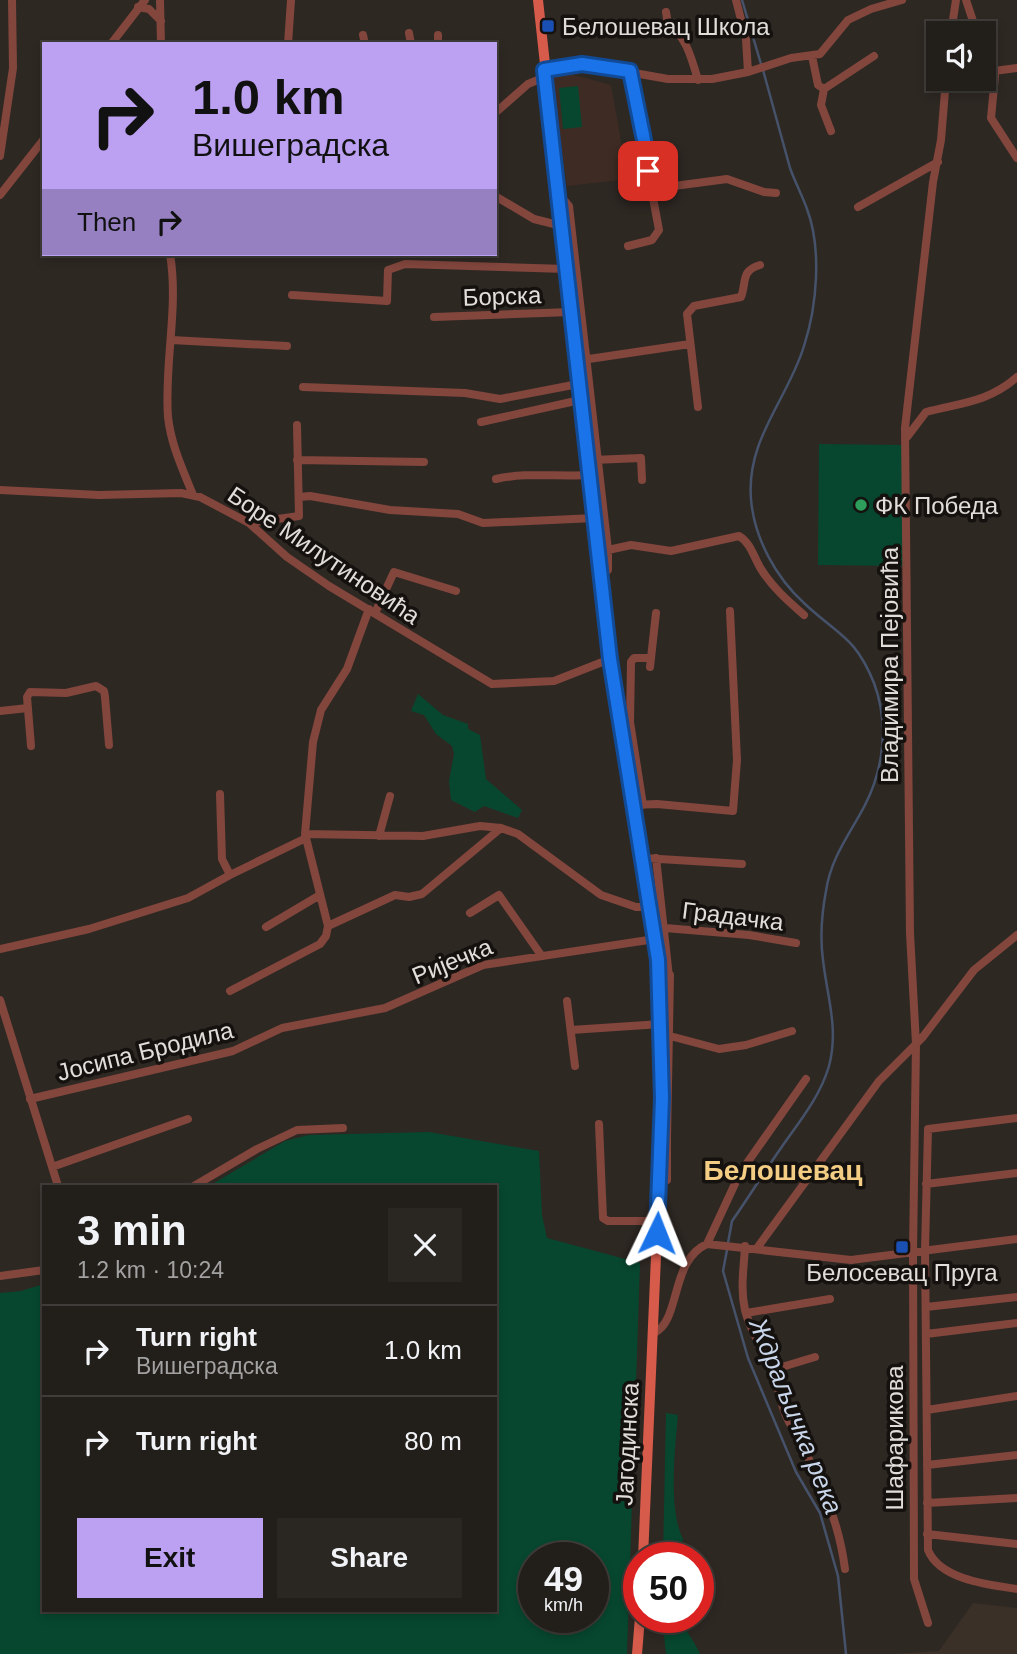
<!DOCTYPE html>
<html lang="en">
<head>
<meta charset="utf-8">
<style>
	:root { --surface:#221e1a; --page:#2a2723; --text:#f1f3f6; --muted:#a2a2a2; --line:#3f3c39; --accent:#bca0f2 }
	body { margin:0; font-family:Arial,sans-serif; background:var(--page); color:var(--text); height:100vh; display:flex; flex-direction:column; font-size:26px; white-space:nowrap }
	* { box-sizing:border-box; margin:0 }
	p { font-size:23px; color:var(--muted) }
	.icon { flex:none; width:38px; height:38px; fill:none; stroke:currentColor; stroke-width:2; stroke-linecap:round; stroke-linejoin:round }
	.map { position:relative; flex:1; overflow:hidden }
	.details { position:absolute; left:42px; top:1185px; width:455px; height:427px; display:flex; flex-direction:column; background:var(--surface); border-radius:0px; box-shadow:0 4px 10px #0003,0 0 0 2px var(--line) }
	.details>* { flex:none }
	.banner { position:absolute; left:42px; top:42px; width:455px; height:214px; border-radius:0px; box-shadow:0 4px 10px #0003,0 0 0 2px var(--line); background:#bca0f2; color:#111; overflow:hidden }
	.tools { position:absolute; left:926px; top:21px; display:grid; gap:14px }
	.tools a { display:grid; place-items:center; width:70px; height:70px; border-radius:0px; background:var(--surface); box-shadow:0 4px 10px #0003,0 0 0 2px var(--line); font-size:35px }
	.speed { position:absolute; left:518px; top:1542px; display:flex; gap:14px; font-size:35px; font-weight:700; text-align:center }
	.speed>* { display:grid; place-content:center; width:91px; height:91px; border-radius:50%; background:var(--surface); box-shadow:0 4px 10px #0003,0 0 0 2px var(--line); line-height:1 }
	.speed small { font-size:18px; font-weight:400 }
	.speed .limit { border:10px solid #d22; background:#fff; color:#111 }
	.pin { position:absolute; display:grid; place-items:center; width:60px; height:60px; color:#fff; margin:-30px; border-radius:14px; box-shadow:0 4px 10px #0006 }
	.me { position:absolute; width:77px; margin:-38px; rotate:2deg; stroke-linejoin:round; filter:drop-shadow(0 0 5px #0008) }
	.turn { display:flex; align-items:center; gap:24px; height:147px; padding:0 35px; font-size:32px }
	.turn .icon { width:91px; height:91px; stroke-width:2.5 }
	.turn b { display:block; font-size:49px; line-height:60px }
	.then { display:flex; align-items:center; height:66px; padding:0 35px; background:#0003; gap:14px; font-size:26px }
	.round { display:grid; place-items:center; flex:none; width:74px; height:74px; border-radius:0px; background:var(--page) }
	.overview { display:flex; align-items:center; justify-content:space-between; height:119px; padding:0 35px }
	h1 { font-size:42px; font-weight:800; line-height:52px }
	.primary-button { display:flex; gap:14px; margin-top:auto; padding:14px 35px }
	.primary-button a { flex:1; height:80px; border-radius:0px; background:var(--accent); color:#111; font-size:28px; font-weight:800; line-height:80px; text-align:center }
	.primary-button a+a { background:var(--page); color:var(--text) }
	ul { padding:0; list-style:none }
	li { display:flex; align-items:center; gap:21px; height:91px; padding:0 35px; border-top:2px solid var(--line) }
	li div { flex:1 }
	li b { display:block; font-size:26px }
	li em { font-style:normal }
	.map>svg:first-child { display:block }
	.built { fill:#3a3027 }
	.education { fill:#3e2c24 }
	.green { fill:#07472f; fill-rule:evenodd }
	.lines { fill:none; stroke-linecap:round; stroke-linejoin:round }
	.stream { stroke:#45526a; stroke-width:2.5 }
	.minor { stroke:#82463d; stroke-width:8 }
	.major { stroke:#d75b4b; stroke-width:10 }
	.route-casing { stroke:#114b97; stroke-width:18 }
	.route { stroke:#1a73e8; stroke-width:12 }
	.transit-dot { fill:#1a4fb4; stroke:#14110f; stroke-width:2.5 }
	.leisure-dot { fill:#2e9e5b; stroke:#14110f; stroke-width:2.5 }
	.labels { text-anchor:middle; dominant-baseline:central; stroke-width:7; stroke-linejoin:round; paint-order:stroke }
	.poi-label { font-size:24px; fill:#e1ddd9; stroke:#14110f; text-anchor:start }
	.street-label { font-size:24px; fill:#e1ddd9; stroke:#14110f }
	.water-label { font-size:26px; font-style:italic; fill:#c9d6ea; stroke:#14110f }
	.quarter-label { font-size:28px; font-weight:bold; fill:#f4cd85; stroke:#14110f }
</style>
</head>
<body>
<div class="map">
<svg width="1017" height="1654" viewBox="0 0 1017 1654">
	<rect width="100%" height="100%" fill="#2e2823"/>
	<!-- built -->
	<path class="built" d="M973,1603L1017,1608V1654H893L939,1651Z"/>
	<!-- education -->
	<path class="education" d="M563,72L611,85L628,179L567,186L552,81L556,75Z"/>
	<!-- green -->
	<path class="green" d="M578,86L582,127L563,129L559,88Z
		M819,444L904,445V566L818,565Z
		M418,694L443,715L468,724V729L480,735L486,779L522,810L518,818L484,806L475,812L451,800L449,781L454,754L452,746L436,734L424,715L411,711Z
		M429,1132L539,1151L542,1215L547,1238L640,1263L627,1654H0V1293L21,1291L44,1284V1610H495V1186H209L285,1141L309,1135ZM534,1558H593V1617H534Z
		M666,1413L678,1415C675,1449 668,1509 683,1539L679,1553L681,1557H663Z
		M662,1617H680C685,1631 694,1640 700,1654H666Z"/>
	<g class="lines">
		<!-- stream -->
		<path class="stream" d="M742,0L761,64
			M728,1243L732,1221C749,1197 764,1172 781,1148C799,1122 820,1097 829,1066C839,1029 827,996 823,960C820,938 822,912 826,891C831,857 850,834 865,805C884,768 889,723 874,683C855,636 838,635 805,604C776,578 754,538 751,499C746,439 788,399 804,346C817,306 822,249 807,209C802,195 795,182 790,168C781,136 772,103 763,70
			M727,1250L723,1271L748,1358L796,1472L820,1513L838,1576L846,1654"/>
		<!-- minor -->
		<path class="minor" d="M160,0L161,44
			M736,0L746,39L748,72
			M966,0L977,33
			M138,7L149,9L161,21
			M666,12L668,24C686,35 692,60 698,80
			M409,33L411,44
			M951,33L956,0
			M363,35L365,44
			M438,35V44
			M111,44L145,0
			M288,44L291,0
			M984,46L995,76L991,118L1017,158
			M812,56L818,85L824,89
			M544,70L589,65L668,79H712L748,72L791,58L820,54L848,20L871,9L902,0
			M630,71L645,154L659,188L727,179L764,192L776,193
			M994,71L1017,68
			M495,113L528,84L545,77
			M831,131L821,105L824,89L874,56
			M0,156L13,68L12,0
			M559,194L569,206L608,550V570L602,576
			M0,195L44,139
			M495,196L534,219L562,226
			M858,207L938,162
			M628,246L652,240L659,230L648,171
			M170,254C179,308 164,363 168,417C171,445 183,470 193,495
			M292,295L387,301L388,270L405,264L566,269
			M434,317L571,312
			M171,340L287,346
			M582,360L690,344
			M303,387L465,393L500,399L578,384
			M698,407L687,314L694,306L741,297C747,282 740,271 760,265
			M481,422L580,400
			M907,437L926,412C960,403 989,402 1017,377
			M297,460L424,462
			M593,460L641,458L642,480
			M496,479C527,472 557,477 588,475
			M0,490L99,495L181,493L200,497L249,523L287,557L329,586L492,684L554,681L610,659
			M300,497L310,496L390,510L458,514L483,523L595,518
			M249,523L299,516L297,425
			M608,550L631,545L671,551L739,536C751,543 754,558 761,569C772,587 788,601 804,615
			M375,613L394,572L456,591
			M650,667L656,613
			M0,711L28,708
			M31,746L27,697L30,692L66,693L96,686L104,691L105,697L109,745
			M220,794L222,859L230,875L306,838
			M634,805L657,804L733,811L737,760L730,611
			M643,805L630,722L631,662L634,658H650
			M305,834L423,836L480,826L501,828L518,834L601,895L636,907H650
			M379,836L390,796
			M643,858L742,864
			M656,858L669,977
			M470,913L499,895L541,955
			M328,926L395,895L409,897L422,894L501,828
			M266,927L320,895
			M665,928L749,935L796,943
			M0,949L89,929L188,898L230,875
			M230,991L320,944L326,936L328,926L305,834L313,742L321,710L347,669L369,609
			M0,1000L58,1186
			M567,1001L575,1066
			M571,1030L661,1024
			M670,1036L719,1049L746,1045L792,1031
			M30,1099L233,1051L282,1028L385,1008L483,965L655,939
			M1017,1118L928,1129L925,1250L928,1550C940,1580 990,1585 1017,1589
			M599,1124L603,1218L608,1221H657
			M667,1138V1180
			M661,1145L667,1138L670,975
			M52,1167L188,1119
			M926,1184L1017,1173
			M194,1186L257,1149L297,1130L343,1128
			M707,1244L740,1173L806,1079
			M745,1246C744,1268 740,1288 745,1310C750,1331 763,1349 772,1369C779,1385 779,1403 788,1420C815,1468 838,1514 845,1569
			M757,1248L879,1081L922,1038L974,970L1017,935
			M0,1276L44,1270
			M926,1307L1017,1297
			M746,1313L830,1299
			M654,1333C681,1321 670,1260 707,1244L851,1260L1017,1239
			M926,1334L1017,1323
			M772,1370L815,1357
			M927,1410L1017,1396
			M927,1465L1017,1455
			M927,1503L1017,1498
			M927,1534L1017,1544
			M928,1623L914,1579L913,1252L916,1044L910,933L905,428L933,182L941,140L946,79"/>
		<!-- major -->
		<path class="major" d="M538,0L610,659L655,939L660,987L661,1140L643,1558
			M637,1654L640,1617"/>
	</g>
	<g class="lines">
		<defs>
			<path id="route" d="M648,171L650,170L630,71L582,64L544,70L610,659L658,960L662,1098L657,1233"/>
		</defs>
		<!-- route casing -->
		<use href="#route" class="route-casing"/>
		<!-- route -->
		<use href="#route" class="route"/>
	</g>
	<!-- markers -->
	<g class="transit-dot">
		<rect x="541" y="19" width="14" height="14" rx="3.5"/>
		<rect x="895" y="1240" width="14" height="14" rx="3.5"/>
	</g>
	<circle class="leisure-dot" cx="861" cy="505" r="7"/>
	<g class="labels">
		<!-- poi labels -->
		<g class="poi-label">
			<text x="562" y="26">Белошевац Школа</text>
			<text x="875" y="505">ФК Победа</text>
			<text x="902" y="1272" text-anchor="middle">Белосевац Пруга</text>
		</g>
		<!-- street labels -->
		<g class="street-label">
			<text transform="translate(502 296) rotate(-2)">Борска</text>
			<text transform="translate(324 555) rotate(34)">Боре Милутиновића</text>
			<text transform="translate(889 665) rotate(-90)">Владимира Пејовића</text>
			<text transform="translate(733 916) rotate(7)">Градачка</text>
			<text transform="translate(452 961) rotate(-22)">Ријечка</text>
			<text transform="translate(145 1051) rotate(-14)">Јосипа Бродила</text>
			<text transform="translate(894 1438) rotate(-90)">Шафарикова</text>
			<text transform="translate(627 1444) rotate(-87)">Јагодинска</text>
		</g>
		<!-- water labels -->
		<g class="water-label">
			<text transform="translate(796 1416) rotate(68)">Ждраљичка река</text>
		</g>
		<!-- quarter labels -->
		<g class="quarter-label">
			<text x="783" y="1170">Белошевац</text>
		</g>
	</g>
</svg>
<div class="tools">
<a><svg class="icon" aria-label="sound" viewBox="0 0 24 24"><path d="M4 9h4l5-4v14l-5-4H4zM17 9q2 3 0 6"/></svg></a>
</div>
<div class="speed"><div>49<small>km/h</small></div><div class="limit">50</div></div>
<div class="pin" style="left:648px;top:171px;background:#d93025"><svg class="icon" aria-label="arrive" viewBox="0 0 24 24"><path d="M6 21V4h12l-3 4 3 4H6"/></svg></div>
<svg class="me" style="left:657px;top:1233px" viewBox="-20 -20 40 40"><path d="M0-17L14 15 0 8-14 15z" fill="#1a73e8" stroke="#fff" stroke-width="4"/></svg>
<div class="banner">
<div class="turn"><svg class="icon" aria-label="right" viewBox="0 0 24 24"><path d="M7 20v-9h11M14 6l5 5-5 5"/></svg><div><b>1.0 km</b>Вишеградска</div></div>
<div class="then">Then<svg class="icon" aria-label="right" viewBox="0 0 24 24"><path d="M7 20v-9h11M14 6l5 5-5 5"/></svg></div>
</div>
<section class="details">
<div class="overview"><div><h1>3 min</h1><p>1.2 km · 10:24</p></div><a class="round"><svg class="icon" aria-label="close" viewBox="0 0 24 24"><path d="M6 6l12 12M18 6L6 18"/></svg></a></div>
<ul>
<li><svg class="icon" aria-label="right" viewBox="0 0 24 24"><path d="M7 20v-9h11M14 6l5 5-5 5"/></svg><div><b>Turn right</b><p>Вишеградска</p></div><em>1.0 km</em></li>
<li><svg class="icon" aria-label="right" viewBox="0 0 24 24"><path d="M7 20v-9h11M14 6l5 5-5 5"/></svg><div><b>Turn right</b></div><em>80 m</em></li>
</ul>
<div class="primary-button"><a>Exit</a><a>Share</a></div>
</section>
</div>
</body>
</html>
